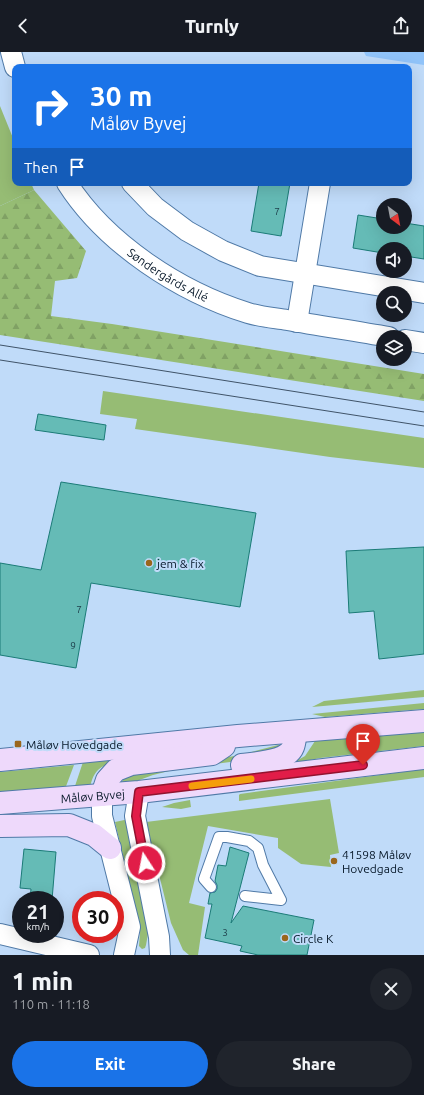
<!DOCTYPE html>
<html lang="en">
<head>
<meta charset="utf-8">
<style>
	:root { --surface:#171b24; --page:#20242c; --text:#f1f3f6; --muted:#9ea1a6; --accent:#1a73e8 }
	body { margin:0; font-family:Ubuntu,sans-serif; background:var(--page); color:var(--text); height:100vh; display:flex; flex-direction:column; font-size:15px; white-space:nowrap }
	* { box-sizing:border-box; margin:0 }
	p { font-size:13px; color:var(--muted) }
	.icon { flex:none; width:22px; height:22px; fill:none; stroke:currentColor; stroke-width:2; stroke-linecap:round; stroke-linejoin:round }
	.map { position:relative; height:903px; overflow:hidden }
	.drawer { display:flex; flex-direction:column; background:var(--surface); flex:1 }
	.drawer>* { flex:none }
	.top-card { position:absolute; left:12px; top:12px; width:400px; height:122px; border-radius:8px; box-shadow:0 4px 16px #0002; background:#1a73e8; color:#fff; overflow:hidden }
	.needle { width:26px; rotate:148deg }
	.buttons { position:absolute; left:376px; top:146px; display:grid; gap:8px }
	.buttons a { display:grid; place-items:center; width:36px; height:36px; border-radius:50%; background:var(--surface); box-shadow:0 4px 16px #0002; font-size:20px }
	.speed { position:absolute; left:12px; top:839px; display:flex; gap:8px; font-size:20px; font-weight:700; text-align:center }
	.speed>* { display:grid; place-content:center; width:52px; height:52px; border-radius:50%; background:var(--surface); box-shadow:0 4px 16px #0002; line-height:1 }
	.speed small { font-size:10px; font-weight:400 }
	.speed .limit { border:6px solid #d22; background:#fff; color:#111 }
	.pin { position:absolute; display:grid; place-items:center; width:34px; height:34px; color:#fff; margin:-41px -17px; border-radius:50% 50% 50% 0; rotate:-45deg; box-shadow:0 0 4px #0007 }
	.pin .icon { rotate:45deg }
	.me { position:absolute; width:44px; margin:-22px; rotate:349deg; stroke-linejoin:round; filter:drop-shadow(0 0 3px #0008) }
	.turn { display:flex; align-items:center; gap:14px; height:84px; padding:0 12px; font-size:18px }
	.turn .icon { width:52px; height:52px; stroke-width:2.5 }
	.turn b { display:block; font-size:28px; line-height:34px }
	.then { display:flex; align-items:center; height:38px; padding:0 12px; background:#0003; gap:8px; font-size:15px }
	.round { display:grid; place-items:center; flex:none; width:42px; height:42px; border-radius:21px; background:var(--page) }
	.headline { display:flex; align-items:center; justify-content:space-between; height:68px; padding:0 12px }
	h1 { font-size:24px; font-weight:800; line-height:30px }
	.action { display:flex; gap:8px; margin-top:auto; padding:8px 12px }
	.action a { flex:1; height:46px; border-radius:24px; background:var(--accent); color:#fff; font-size:16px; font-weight:800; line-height:46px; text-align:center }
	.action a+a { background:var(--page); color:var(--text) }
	header { display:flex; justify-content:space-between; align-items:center; height:52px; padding:0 12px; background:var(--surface); font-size:18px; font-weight:800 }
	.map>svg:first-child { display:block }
	.green { fill:#96bc74 }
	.forest { fill:url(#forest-firs) }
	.water { fill:#90c3f9 }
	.building { fill:#65bbb6; stroke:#1b7b77 }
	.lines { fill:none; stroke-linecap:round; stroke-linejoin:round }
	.service-casing { stroke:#507aa7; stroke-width:12 }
	.minor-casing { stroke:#507aa7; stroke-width:22 }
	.secondary-casing { stroke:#507aa7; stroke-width:24 }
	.service { stroke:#fff; stroke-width:10 }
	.minor { stroke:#fff; stroke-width:20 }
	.secondary { stroke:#eed9fb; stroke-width:22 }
	.tram { stroke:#3f5368; stroke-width:1 }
	.route-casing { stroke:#92132f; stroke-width:10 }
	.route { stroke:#e11d48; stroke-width:7 }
	.slow { stroke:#f59e0b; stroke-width:7 }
	.poi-dot { fill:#9a661c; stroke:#c0dbf9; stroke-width:1.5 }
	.labels { text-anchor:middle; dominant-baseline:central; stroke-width:4; stroke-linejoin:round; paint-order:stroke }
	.number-label { font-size:10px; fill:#1e404c }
	.street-label { font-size:12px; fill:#061728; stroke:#c0dbf9 }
	.poi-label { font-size:12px; fill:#061728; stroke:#c0dbf9; text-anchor:start }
</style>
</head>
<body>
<header><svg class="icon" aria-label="back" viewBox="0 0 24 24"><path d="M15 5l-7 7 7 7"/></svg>Turnly<svg class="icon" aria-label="share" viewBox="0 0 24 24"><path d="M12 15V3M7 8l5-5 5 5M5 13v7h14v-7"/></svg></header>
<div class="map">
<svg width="424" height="903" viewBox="0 0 424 903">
	<defs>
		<pattern id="forest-firs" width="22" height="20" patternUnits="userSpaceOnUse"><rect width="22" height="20" fill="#96bc74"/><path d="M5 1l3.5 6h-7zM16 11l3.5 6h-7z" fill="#80a164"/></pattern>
	</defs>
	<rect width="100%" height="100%" fill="#c0dbf9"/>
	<!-- green -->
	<path class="green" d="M0,54L15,91V131H31L34,138L0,154Z
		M103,339L424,386V416L330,405L135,377L137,367L100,362Z
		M424,638V645L312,655L324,649Z
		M424,651V657L325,665L312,662Z
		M424,680V694L320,706L291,712L305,704L315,689Z
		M278,693L282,694L272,703L230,710L177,717L153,723L134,730L121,731L127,723L240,703Z
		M126,706V707C107,712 94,713 90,736L74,737L83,710Z
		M74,713L65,737L0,741V720Z
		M424,717V725L239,749V743L240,742Z
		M330,747L339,801L330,803L331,815L301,812L278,796V786L208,774L189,851L205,855L198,903H189L183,898L171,871L146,770Z
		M190,748L191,755L181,757L162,755L174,751Z
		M129,767L150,871L146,893L145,896L142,897L139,894L140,881L139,871L115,770Z"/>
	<!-- forest -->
	<path class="forest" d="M34,138L86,199L77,226L55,229L51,264L112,272L424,322V349L0,283V154Z"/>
	<!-- water -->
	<path class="water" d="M364,0H424V13L366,4Z"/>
	<!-- building -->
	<path class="building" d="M259,131H290L281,184L251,179Z
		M358,163L383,167V175H405V171L424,174V207L405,204V197H383V201L353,196Z
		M38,362L106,373L104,388L35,378Z
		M61,430L256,461L240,555L91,531L76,616L0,603V511L41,518Z
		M424,495V602L379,607L374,559L349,561L346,499Z
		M230,795L249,801L231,871L243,854L314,868L307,903H258L240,899L242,894L205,886L212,852H208L210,841L215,840L217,837V833L215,829L218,813L226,814Z
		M24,797L56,800L52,848H30L31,837L20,836Z"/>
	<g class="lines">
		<defs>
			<path id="service" d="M211,835L204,827L219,785H227L249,789L258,796L263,813L281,848L245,844"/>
			<g id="minor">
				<path d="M11,0L15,15"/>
				<path id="s1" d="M67,131C106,192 180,240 248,261C261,265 275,266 287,268C321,274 355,279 389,285"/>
				<path d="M132,131L155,155L187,179L223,199L260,214L424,241"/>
				<path d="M297,270L320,131"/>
				<path d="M405,288L424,291"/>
				<path d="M139,740L135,764L159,885L160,903"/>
				<path d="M102,743V764L130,875L124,903"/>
				<path d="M0,882L89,903"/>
			</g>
			<g id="secondary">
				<path d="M0,708L238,684L424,669"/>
				<path d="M242,713C256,711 287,710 293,695C295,690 295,684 296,680"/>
				<path d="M102,743L107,728L116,718L131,712L212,702L224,694"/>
				<path id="s2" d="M0,751L139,740L424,706"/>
				<path d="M0,774L69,773L94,783L110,796"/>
			</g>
		</defs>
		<!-- service casing -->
		<use href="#service" class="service-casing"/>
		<!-- minor casing -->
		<use href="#minor" class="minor-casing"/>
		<!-- secondary casing -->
		<use href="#secondary" class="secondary-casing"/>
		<!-- service -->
		<use href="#service" class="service"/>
		<!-- minor -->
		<use href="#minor" class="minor"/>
		<!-- secondary -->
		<use href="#secondary" class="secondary"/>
		<!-- tram -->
		<path class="tram" d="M0,293L424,360
			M0,308L424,374"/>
	</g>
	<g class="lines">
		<defs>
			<path id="route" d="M145,811L136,764L139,740L363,713"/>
		</defs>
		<!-- route casing -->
		<use href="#route" class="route-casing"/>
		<!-- route -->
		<use href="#route" class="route"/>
		<!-- slow -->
		<path class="slow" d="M192,734L251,727"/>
	</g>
	<!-- markers -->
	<g class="poi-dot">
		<circle cx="149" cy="511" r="4"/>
		<rect x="14" y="688" width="8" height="8" rx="2"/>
		<circle cx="334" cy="809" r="4"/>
		<circle cx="285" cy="886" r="4"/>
	</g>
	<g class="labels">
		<!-- number labels -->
		<g class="number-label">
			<text x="277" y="159">7</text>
			<text x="79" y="557">7</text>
			<text x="73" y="593">9</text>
			<text x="225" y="880">3</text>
		</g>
		<!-- street labels -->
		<g class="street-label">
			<text stroke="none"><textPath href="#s1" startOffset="138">Søndergårds Allé</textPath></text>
			<text stroke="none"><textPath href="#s2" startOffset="93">Måløv Byvej</textPath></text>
		</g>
		<!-- poi labels -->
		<g class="poi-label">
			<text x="157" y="511">jem &amp; fix</text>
			<text x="26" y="692">Måløv Hovedgade</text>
			<text x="342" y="802">41598 Måløv<tspan x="342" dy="14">Hovedgade</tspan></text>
			<text x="293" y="886">Circle K</text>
		</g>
	</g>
</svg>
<div class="buttons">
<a><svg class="needle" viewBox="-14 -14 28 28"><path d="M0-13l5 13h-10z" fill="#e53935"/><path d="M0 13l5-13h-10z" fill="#9ea1a6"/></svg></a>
<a><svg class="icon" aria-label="sound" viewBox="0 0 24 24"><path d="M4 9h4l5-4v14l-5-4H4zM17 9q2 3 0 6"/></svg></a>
<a><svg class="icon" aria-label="search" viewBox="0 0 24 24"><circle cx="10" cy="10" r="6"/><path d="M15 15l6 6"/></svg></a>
<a><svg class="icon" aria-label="layers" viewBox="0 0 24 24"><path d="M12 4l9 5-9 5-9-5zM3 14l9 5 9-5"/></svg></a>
</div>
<div class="speed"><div>21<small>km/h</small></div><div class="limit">30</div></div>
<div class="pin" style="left:363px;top:713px;background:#d93025"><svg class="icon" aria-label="arrive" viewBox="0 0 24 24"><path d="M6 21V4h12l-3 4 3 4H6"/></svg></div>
<svg class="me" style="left:145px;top:811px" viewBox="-20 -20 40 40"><circle r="17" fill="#e11d48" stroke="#fff" stroke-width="3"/><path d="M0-11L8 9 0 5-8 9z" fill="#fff"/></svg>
<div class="top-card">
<div class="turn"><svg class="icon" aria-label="right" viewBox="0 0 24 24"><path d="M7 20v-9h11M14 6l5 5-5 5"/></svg><div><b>30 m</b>Måløv Byvej</div></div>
<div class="then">Then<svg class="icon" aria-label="arrive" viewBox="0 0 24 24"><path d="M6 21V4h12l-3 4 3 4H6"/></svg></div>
</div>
</div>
<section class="drawer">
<div class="headline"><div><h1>1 min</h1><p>110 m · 11:18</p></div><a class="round"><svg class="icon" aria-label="close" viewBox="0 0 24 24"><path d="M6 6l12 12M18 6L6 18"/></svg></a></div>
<div class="action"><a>Exit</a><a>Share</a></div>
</section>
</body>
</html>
